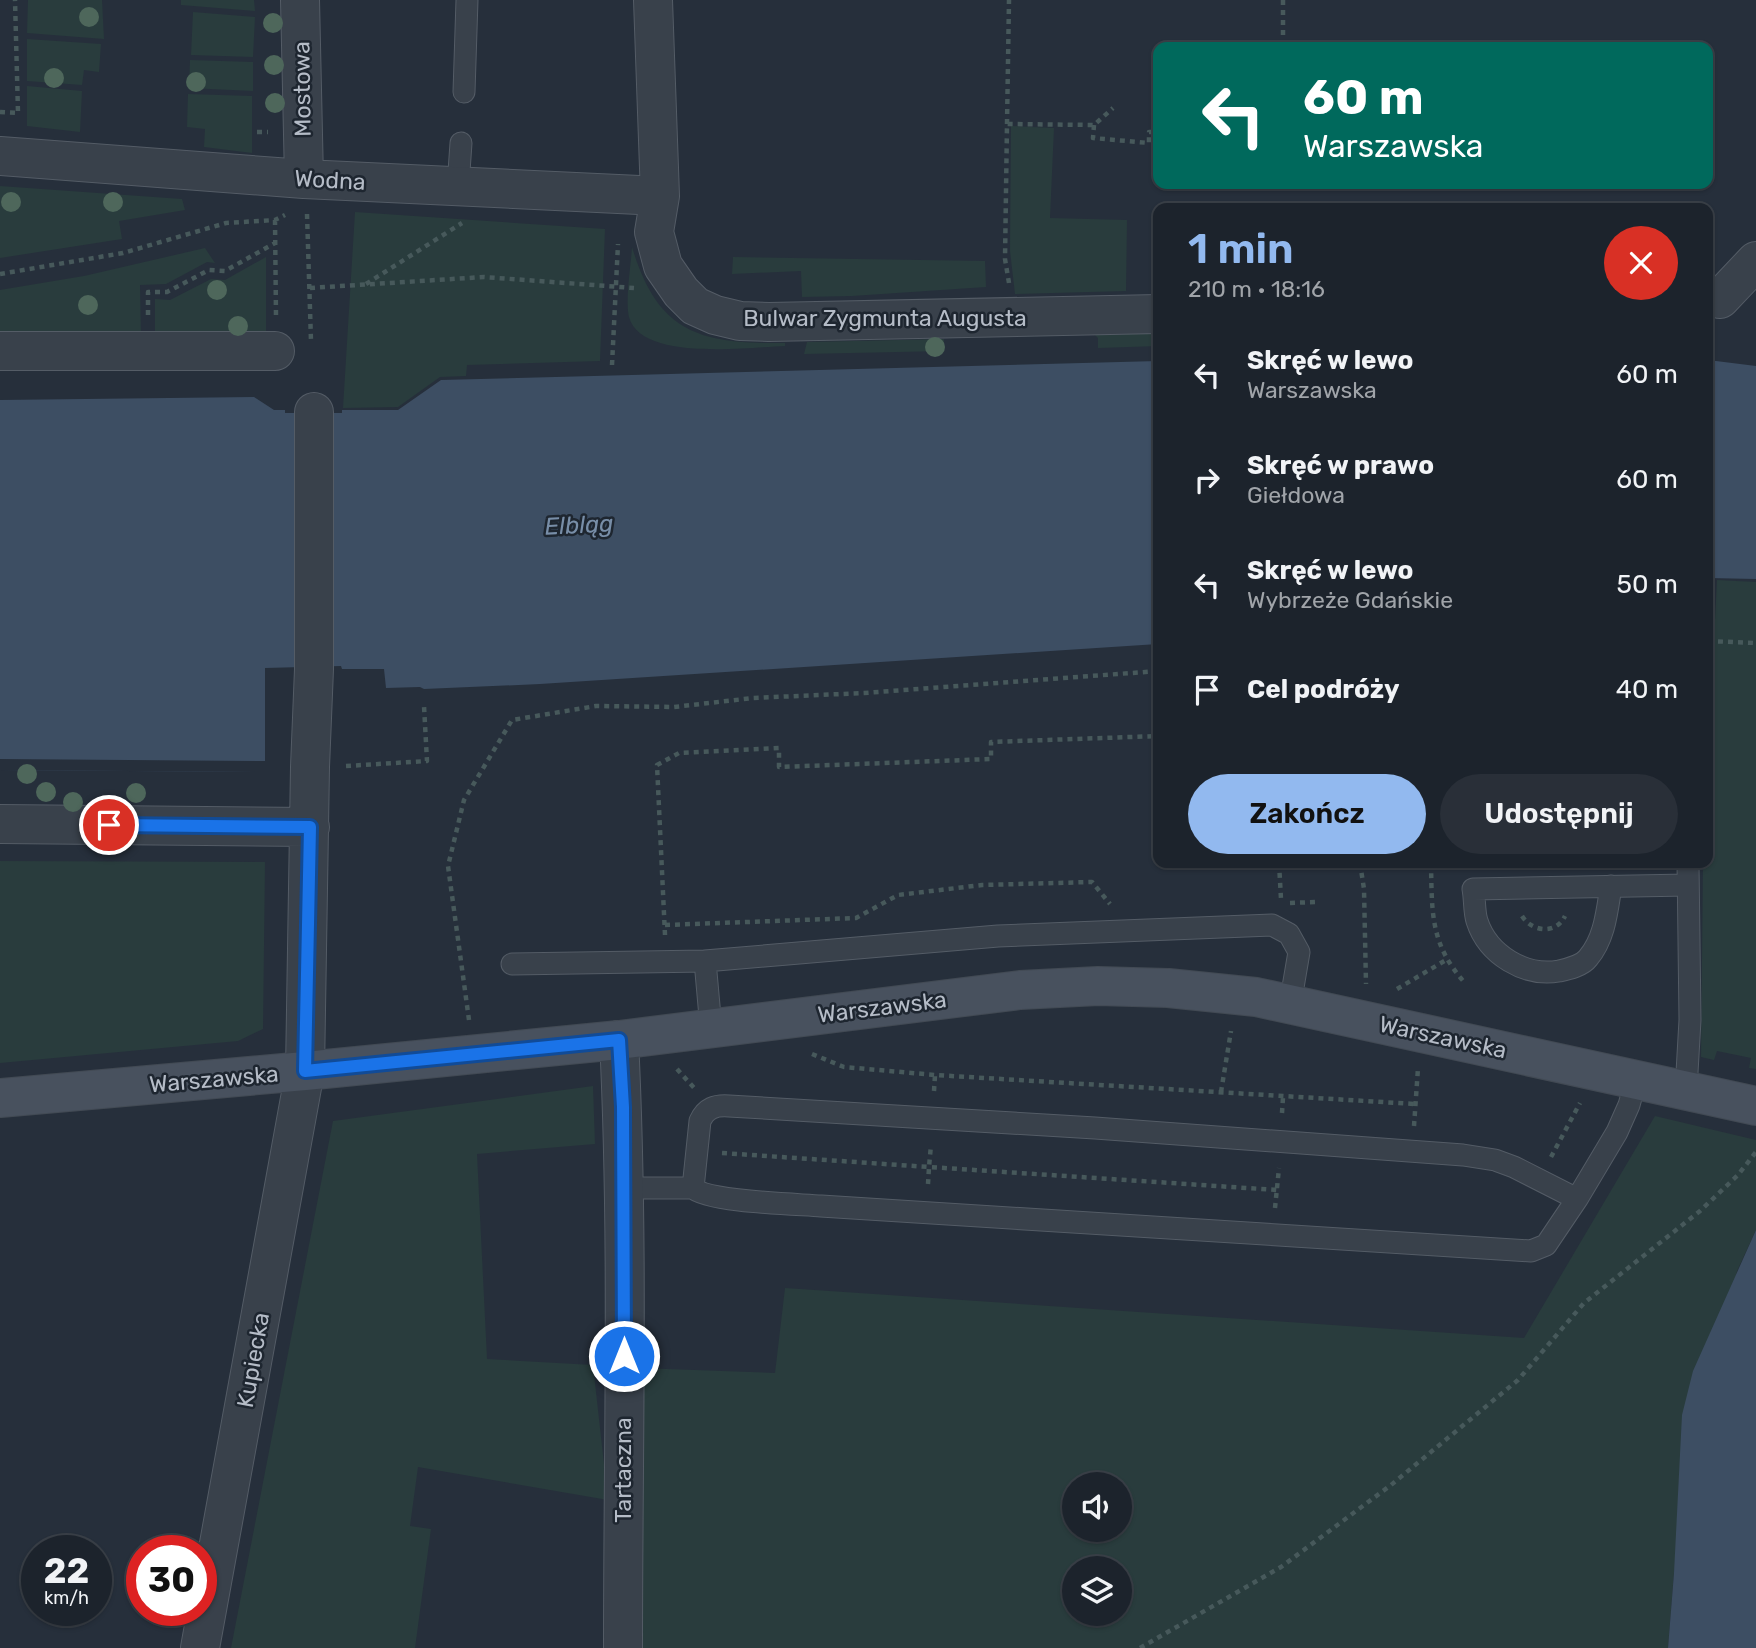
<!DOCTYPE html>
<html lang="pl">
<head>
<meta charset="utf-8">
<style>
	:root { --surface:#1c232c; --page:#292f38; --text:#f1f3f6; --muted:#a0a4a9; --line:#3a4048; --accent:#92b9ef }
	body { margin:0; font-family:Rubik,sans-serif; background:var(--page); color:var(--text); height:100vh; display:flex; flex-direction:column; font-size:26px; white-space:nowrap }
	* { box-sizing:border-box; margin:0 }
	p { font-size:23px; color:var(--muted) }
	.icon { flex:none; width:38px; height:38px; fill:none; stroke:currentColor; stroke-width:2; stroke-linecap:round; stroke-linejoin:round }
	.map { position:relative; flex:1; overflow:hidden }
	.sheet { position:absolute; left:1153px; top:203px; width:560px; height:665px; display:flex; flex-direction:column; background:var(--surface); border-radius:14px; box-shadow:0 2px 5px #0004,0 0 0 2px var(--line) }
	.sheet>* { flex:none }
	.banner { position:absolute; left:1153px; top:42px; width:560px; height:147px; border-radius:14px; box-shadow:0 2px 5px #0004,0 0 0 2px var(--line); background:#00695c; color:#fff; overflow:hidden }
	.buttons { position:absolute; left:1062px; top:1472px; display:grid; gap:14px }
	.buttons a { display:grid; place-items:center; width:70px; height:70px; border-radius:50%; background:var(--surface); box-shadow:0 2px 5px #0004,0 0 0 2px var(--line); font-size:35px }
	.speed { position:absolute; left:21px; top:1535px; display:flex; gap:14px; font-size:35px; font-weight:700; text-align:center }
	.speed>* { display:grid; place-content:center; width:91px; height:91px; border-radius:50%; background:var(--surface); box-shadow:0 2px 5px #0004,0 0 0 2px var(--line); line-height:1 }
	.speed small { font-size:18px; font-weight:400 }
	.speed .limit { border:10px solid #d22; background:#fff; color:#111 }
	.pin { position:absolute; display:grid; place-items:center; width:60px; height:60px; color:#fff; margin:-30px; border:4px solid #fff; border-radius:50%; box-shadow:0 2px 7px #0007 }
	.me { position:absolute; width:77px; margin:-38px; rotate:0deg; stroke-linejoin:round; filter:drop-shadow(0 0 5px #0008) }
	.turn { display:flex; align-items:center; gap:24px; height:147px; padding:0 35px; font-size:32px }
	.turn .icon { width:91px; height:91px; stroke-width:2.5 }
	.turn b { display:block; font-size:49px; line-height:60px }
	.round { display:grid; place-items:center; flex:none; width:74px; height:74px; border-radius:37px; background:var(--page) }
	.overview { display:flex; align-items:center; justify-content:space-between; height:119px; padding:0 35px }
	h1 { font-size:42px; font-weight:600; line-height:52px; color:var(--accent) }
	.primary-button { display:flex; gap:14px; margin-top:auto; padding:14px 35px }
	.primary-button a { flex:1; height:80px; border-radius:42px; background:var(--accent); color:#111; font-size:28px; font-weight:600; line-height:80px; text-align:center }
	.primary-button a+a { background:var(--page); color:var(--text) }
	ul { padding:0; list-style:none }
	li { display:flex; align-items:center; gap:21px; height:105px; padding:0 35px }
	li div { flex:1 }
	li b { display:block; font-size:26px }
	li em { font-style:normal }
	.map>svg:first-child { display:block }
	.green { fill:#293c3d; fill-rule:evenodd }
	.water { fill:#3d4e63 }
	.pier { fill:#262f3b }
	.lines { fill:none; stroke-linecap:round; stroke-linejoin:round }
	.lane-casing { stroke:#545c66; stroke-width:23 }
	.street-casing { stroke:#545c66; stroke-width:40 }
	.secondary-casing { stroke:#424a54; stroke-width:40 }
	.path { stroke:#47595b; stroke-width:4.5; stroke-dasharray:5 5; stroke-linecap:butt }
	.lane { stroke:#39414b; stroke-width:21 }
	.street { stroke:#39414b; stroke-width:38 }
	.secondary { stroke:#48515e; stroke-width:38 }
	.tree { fill:#4e675b }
	.route-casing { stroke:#114b97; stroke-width:18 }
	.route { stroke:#1a73e8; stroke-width:12 }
	.labels { text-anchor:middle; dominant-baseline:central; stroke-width:5; stroke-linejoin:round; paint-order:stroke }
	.street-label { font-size:23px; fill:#b5bcc7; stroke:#1e2630 }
	.water-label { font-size:24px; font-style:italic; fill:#788ea8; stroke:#1e2630 }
</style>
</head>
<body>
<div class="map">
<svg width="1756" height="1648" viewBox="0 0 1756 1648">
	<rect width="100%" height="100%" fill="#262f3b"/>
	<!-- green -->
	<path class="green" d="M28,0H102L104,39L27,33Z
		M181,0H254L255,11L181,5Z
		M193,12L255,17L253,57L191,55Z
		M27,39L101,44L99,72L84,70L82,85L27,81Z
		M190,60L253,62V91L189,88Z
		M27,86L82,91L80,132L27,126Z
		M188,94L252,96V153L204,147L205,129L187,127Z
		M1011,126L1054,128L1050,218L1127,220L1126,291L1015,294L1010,251Z
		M0,186L182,199L185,210L119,221L122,239L0,258Z
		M355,212L605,229L600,361L467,365L466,376L440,377L398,407L343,408Z
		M632,247C658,334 701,344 785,343V346C750,347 641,362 629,317C625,301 631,264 632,247Z
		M205,248L215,263L207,262L166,284L140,285L141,336L0,337V290L84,276Z
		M266,257V331L155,335V299L170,300L211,279L225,280Z
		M733,257L985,261L986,287L852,296L802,297L801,271L732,274Z
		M1158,333V346L1098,348V338L1095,335Z
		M944,339V351L804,354L807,342Z
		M1717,580L1756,582V1069L1749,1068L1751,1058L1717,1051L1714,1060L1701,1057L1703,863H1708V662L1713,659Z
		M0,861L265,862L263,1029L238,1041L0,1063Z
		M593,1086L595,1144L477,1154L487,1359L593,1365L608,1500L418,1467L410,1526L431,1529L415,1648H231L333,1121Z
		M1655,1116L1756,1140V1230L1737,1271L1674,1573L1668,1648H641L639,1368L775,1373L785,1288L1524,1338ZM1074,1484H1120V1530H1074ZM1074,1568H1120V1614H1074Z"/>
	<!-- water -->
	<path class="water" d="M1708,360L1756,366V579L1708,578Z
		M1158,361V644L540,684L424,689L420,687L386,688L384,669H342L341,666L265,668V772L0,770V400L254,397L274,410H285V413H342V410H398L441,380Z
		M1756,1230V1648H1668L1674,1573L1682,1415L1693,1371Z"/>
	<!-- pier -->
	<path class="pier" d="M0,759L265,761V772L0,770Z"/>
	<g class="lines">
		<defs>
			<path id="lane" d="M464,92L467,0
				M458,186L461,143
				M1611,886C1607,911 1605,938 1588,958C1582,966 1568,969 1559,971C1525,977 1488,955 1477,921C1474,912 1475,899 1473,889L1688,885
				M705,961L711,1028
				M512,964L705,961L998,936L1272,925L1289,934L1299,952L1290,1005
				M1686,1090L1690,1020L1688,863
				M623,1188H693C708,1202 796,1204 821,1206L1531,1251L1546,1245L1577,1199L1617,1132L1629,1105L1636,1080
				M693,1188L700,1121C706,1108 715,1105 729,1106L1095,1128L1463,1155L1495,1160L1514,1167L1577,1199"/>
			<path id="street" d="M300,0L304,179
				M653,0L660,196L654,232L663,266L681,292L695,306L715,315L740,321L769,322L1158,314
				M0,156L304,179L660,196
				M1720,299L1756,261
				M0,351H275
				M0,824L310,827
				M619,1040C629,1242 623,1446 623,1648
				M200,1648L305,1071L310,767L314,669V412"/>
			<path id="secondary" d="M0,1098L305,1071L619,1040L1020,990L1098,986L1168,988L1256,997L1756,1106"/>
		</defs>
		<!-- lane casing -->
		<use href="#lane" class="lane-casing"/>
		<!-- street casing -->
		<use href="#street" class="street-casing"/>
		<!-- secondary casing -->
		<use href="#secondary" class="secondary-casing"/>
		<!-- path -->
		<path class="path" d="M1283,0V47
			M1191,47V40
			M0,112L18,113L15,0
			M1007,124L1009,0
			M1094,125L1093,138L1149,143V132H1158
			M257,132H268
			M307,214L311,341
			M275,220L276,317
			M0,274L123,253L226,223L275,220L285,215
			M1009,283L1005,259L1007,124L1094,125L1113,108
			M366,284L462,223
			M310,288L484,277L634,288
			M148,315V292H167L209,270L225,271L275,243
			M612,365L618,244
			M1708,641L1756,643
			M346,766L427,761L424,706
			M1279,863L1281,899
			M1360,863L1364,889L1366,984
			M1431,863C1432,913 1430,944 1465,983
			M1290,903L1315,902
			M1522,916C1532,932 1556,935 1565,916
			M665,925L856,918L898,895L982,885L1092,882L1110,904
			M665,935L657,765L679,753L779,748V767L991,759V742L1158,736
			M1397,989L1446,960
			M469,1020L448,866L464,800L512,720L596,706L674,707L753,698L864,693L1158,671
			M812,1054L844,1067L935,1075L1415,1104
			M677,1069L695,1089
			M934,1091L935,1075
			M1221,1092L1231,1031
			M1282,1113L1283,1097
			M1414,1126L1418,1068
			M722,1153L929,1167L931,1145
			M1551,1157L1580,1103
			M928,1184L929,1167L1277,1190
			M1275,1208L1279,1168
			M1140,1648L1281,1567L1391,1485L1518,1380L1584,1303L1700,1211L1738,1175L1756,1152"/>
		<!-- lane -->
		<use href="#lane" class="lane"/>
		<!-- street -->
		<use href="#street" class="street"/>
		<!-- secondary -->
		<use href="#secondary" class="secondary"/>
	</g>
	<!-- trees -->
	<g class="tree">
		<circle cx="89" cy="17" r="10"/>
		<circle cx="273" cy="23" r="10"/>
		<circle cx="274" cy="65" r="10"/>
		<circle cx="54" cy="78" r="10"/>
		<circle cx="196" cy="82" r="10"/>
		<circle cx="275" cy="103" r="10"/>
		<circle cx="11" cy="202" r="10"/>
		<circle cx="113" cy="202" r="10"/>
		<circle cx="217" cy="290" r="10"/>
		<circle cx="88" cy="305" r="10"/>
		<circle cx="238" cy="326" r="10"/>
		<circle cx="935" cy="347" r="10"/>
		<circle cx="27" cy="774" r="10"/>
		<circle cx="46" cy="792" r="10"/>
		<circle cx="136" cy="793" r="10"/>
		<circle cx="73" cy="802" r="10"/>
	</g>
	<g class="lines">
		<defs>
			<path id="route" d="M109,825L310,827L305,1071L619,1040L623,1107L624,1356"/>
		</defs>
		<!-- route casing -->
		<use href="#route" class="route-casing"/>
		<!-- route -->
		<use href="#route" class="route"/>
	</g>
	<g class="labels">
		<!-- street labels -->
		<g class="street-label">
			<text transform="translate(302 89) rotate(-91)">Mostowa</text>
			<text transform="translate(330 180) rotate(3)">Wodna</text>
			<text x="885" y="318">Bulwar Zygmunta Augusta</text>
			<text transform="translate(882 1007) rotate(-7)">Warszawska</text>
			<text transform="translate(1443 1037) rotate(12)">Warszawska</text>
			<text transform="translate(214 1079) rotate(-5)">Warszawska</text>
			<text transform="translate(253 1360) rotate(-80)">Kupiecka</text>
			<text transform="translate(623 1470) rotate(-90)">Tartaczna</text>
		</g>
		<!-- water labels -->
		<g class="water-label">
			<text transform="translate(579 525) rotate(-3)">Elbląg</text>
		</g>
	</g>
</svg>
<div class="buttons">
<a><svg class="icon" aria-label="sound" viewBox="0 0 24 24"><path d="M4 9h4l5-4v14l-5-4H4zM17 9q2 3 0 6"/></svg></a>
<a><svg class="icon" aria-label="layers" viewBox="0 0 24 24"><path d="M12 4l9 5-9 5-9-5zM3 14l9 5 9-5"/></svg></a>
</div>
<div class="speed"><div>22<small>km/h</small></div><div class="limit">30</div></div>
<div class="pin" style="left:109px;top:825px;background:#d93025"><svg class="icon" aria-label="arrive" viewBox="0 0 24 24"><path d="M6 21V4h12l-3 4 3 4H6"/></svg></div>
<svg class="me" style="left:624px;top:1356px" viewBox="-20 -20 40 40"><circle r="17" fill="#1a73e8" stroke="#fff" stroke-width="3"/><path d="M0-11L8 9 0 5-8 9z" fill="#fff"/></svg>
<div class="banner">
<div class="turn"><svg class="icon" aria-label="left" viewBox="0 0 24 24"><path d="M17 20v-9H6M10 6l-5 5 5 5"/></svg><div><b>60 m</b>Warszawska</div></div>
</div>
<section class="sheet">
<div class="overview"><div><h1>1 min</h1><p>210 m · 18:16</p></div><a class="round" style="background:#d93025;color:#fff"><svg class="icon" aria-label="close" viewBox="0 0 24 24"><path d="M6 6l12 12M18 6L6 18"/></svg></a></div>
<ul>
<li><svg class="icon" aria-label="left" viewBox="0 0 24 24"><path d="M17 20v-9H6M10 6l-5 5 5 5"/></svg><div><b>Skręć w lewo</b><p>Warszawska</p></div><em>60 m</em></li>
<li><svg class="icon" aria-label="right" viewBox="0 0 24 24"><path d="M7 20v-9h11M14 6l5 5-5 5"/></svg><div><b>Skręć w prawo</b><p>Giełdowa</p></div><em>60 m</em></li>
<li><svg class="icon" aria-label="left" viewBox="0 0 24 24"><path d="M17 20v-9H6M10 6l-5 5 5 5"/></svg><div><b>Skręć w lewo</b><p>Wybrzeże Gdańskie</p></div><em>50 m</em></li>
<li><svg class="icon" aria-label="arrive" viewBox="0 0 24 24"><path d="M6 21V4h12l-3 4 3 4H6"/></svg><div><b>Cel podróży</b></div><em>40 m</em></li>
</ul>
<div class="primary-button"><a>Zakończ</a><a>Udostępnij</a></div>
</section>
</div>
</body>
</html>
